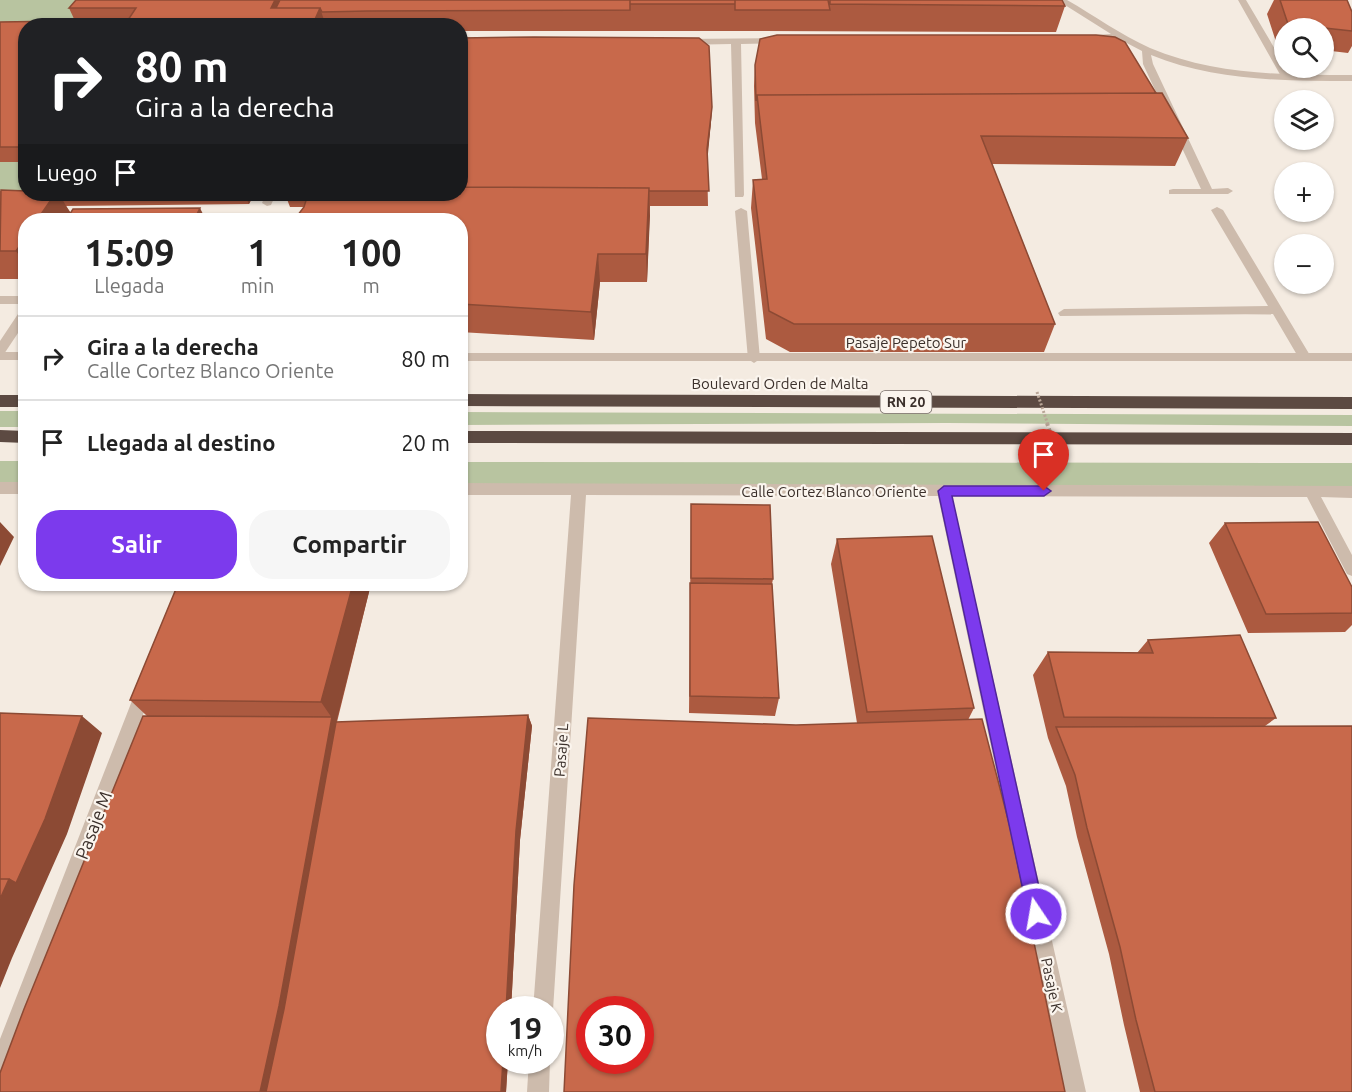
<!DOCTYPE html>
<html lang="es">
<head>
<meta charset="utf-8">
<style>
	:root { --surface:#fff; --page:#f6f6f6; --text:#222; --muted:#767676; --line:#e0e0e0; --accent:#7c3aed }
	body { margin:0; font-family:Ubuntu,sans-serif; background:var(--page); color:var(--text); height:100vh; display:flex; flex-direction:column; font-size:22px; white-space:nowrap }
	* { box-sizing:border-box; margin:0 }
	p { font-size:20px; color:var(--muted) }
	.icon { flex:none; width:33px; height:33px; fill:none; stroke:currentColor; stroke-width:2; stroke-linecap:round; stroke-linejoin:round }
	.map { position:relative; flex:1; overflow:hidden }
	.panel { position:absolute; left:18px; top:213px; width:450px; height:378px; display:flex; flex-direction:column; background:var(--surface); border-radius:24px; box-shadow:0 2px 4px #0004 }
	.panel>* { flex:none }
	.top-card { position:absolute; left:18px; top:18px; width:450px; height:183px; border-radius:24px; box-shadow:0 2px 4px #0004; background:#202124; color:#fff; overflow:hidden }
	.fabs { position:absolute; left:1274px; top:18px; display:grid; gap:12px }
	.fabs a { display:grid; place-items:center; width:60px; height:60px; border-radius:50%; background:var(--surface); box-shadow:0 2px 4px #0004; font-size:30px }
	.speed { position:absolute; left:486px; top:996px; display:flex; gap:12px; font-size:30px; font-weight:700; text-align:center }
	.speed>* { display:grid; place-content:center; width:78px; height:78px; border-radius:50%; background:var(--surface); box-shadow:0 2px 4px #0004; line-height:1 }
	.speed small { font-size:15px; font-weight:400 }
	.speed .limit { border:9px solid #d22; background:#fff; color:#111 }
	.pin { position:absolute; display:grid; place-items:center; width:51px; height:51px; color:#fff; margin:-62px -26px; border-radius:50% 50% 50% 0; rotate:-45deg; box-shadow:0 0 6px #0007 }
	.pin .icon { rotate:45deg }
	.me { position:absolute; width:66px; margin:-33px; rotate:348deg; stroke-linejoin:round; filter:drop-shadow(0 0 4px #0008) }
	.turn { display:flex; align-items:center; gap:21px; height:126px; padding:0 18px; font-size:27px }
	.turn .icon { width:78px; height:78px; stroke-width:2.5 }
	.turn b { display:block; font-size:42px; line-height:51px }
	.then { display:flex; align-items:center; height:57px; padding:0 18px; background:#0003; gap:12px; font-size:22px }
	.eta { display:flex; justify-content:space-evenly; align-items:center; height:102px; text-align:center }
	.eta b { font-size:36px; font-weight:600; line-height:42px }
	.cta { display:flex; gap:12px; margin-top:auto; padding:12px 18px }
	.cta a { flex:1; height:69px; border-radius:24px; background:var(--accent); color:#fff; font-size:24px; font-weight:600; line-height:69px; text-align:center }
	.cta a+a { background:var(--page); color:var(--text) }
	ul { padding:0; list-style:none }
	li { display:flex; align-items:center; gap:18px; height:84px; padding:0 18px; border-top:2px solid var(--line) }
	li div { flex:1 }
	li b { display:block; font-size:22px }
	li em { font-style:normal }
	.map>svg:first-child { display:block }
	.green { fill:#b8c4a0 }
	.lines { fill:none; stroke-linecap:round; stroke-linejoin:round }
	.lane { fill:#cdbbac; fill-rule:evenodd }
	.street { fill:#cdbbac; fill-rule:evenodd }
	.highway { fill:#5c4a42; fill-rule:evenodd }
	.path-bridge-far1 { stroke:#b9a596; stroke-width:3; stroke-dasharray:2 2; stroke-linecap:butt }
	.path-bridge { stroke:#b9a596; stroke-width:4; stroke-dasharray:3 3; stroke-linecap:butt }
	.wall { fill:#ac5a40 }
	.shaded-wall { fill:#8c4a34 }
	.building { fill:#c8694b; stroke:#8c4a34; stroke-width:1.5; fill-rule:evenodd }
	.route { fill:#7c3aed; stroke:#51269a; stroke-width:1.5 }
	.labels { text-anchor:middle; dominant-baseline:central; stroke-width:4.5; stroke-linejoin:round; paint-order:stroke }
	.shield { fill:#fbf5ee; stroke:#756b66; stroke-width:1.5 }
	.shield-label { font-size:14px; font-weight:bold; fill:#3b302b }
	.street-label { font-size:15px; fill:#3b302b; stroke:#fbf5ee }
	.near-street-label { font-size:18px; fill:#3b302b; stroke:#fbf5ee }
</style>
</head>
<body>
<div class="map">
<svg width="1352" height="1092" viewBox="0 0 1352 1092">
	<rect width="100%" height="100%" fill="#f4ebe1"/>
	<!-- green -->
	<path class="green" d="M0,0H107L89,25L26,26L0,36Z
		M0,162H25L26,194L0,207Z
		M0,411H25V427H0Z
		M461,412L1352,415V426L947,423L461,425Z
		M0,461H25V485H0Z
		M460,462L1352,463V486L461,485Z"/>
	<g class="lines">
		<!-- lane -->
		<path class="lane" d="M1238,0H1246L1292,78L1290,80L1282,78Z
			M1217,207L1223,210L1311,357L1310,360H1300L1273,314L1060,316L1058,313L1064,309L1268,306L1211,210Z
			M741,208L747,211L760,359L754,363L748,359L735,211Z
			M258,213L264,216L262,220H252L254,214Z
			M0,296H26V304H0Z
			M26,307V321L4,354L0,355V341L22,308Z"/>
		<!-- street -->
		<path class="street" d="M1057,0H1067C1095,16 1121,35 1150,48C1214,75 1283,75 1352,75V81C1284,81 1215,81 1151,55L1153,64L1212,189L1228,188L1233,191L1228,194H1169V190L1173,189H1201L1143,64L1142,51L1121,40L1093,39V35L1111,34Z
			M778,38L781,39V43L741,44L744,195L743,197H735L731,44L682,45L677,42L682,39Z
			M266,194H276L271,205L267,206L262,203Z
			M0,352H26V360H0Z
			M460,353H1352V361H460Z
			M0,482H26V494H0Z
			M460,483L1352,486V498L1321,497L1352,555V576L1347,574L1307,497L952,496L1086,1092H1064L938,496L586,495L553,1010L550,1017V1010H533L571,495H460Z
			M145,681L151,683L153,688L11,1066L7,1073L0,1077V1039L137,688L139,683Z
			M529,1060H550L549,1092H527Z"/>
		<!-- highway -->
		<path class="highway" d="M460,394L1352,397V409L460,406Z
			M0,395H26V407H0Z
			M0,430L26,431V443L0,442Z
			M460,431L1352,433V445L460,443Z"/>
		<!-- path-bridge-far1 -->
		<path class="path-bridge-far1" d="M1037,392L1048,425"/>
		<!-- path-bridge -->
		<path class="path-bridge" d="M1047,423L1061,465"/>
	</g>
	<!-- wall -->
	<path class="wall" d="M76,0H1062L1065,6L1056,32L734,31H460V26H26V162H0V22L75,21L69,8Z
		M1274,0H1347L1352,12V46L1348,53L1323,50V28H1284V46L1277,45L1267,14Z
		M755,65L1156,93L1188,138L1175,166L992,164L1055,324L1044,352H790L766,339L751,208L753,180L762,179L755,123L754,86Z
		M712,107L711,122L707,158L708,206H650L647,282H600L594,340L460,332V220L304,207H290L285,194H460Z
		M0,191L26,194H254L249,204L66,206L71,213L200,208L26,220V279H0Z
		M691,504L773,579L772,584L779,698L775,716L689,713Z
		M1225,523L1352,587V625L1345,632L1248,633L1209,543Z
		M837,539L974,708L968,720L796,725L857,723L831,564Z
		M178,584H371L337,722L528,715L532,726L520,840L511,1010H500V1060H508L506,1092L147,716L130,700Z
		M1148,640L1276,718L1265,726L1352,1092H1140L1124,1025L1109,954L1077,837L1066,786L1048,738L1033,675L1048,652L1137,653Z"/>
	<!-- shaded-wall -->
	<path class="shaded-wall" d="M275,0H298L276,26L271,8Z
		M320,8L326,26H312Z
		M712,107L711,122L707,164V149Z
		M649,188L650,216L647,282L646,254Z
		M55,194H59L74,219L73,220H37Z
		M244,194H254L249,204Z
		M200,208L206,220H194Z
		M26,237V265L16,251Z
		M598,254L600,282L594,340L591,312Z
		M0,522L14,537L0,566Z
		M353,584H371L336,723L278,1092H260L332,718L321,702Z
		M528,715L532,726L520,840L511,1010H506L516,831Z
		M82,716L102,733L67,834L12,958L0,988V899Z
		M503,1060H508L506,1092H501Z"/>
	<!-- building -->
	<path class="building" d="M76,0H275L271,8H320L312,26H124L136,8H69Z
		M280,0H630V10L367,11L322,12L320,8H276Z
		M630,0H735V4H630Z
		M735,0H828L830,10H735Z
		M830,0H1062L1065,6L830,4Z
		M1280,0H1347L1352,12V31L1288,24Z
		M127,20L124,26H26V147H0V22Z
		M777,35H1096L1115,37L1125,42L1156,93L757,95L756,101L755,65L760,39Z
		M534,37L699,38L709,46L712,107L707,149L709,191H649V188L460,187V38Z
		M1162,93L1188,138L981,136L1055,324H794L769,311L753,180L767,179L757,95Z
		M460,187L649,188L646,254H598L591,312L460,304V220H294L304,207L308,194H460Z
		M1,190L26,191V194H55L37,220H26V237L16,251H0Z
		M200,208L194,220H66L73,209Z
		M691,504L770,505L773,579L691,578Z
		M1318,522L1352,587V613L1266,614L1225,523Z
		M932,536L974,708L867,712L837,539Z
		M690,583L772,584L779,698L690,696Z
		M178,584H353L321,702L130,700Z
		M1240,635L1276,718L1064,717L1048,652L1153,653L1148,640Z
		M0,713L82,716L45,819L16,883L9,879H0Z
		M528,715L516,831L506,1010H500V1060H503L501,1092H266L284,1009L336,722Z
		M143,716L332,717L279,1006L260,1092H0V1073L24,1009Z
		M588,718L796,725L982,719L1010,827L1065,1092H564L574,885ZM590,1010H640V1060H590Z
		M1352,726V1092H1155L1136,1020L1120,947L1087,828L1075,775L1056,727Z
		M0,879H9L0,899Z"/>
	<!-- route -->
	<path class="route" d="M944,486H1044L1051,491L1044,496H952L1045,914L1043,920L1036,922L1030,920L1028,914L938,491Z"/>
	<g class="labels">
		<!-- shield labels -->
		<rect class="shield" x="880.5" y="391" width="51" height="22" rx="4.5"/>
		<g class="shield-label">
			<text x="906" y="402">RN 20</text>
		</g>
		<!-- street labels -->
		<g class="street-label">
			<text x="906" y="342">Pasaje Pepeto Sur</text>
			<text x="780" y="383">Boulevard Orden de Malta</text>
			<text x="834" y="491">Calle Cortez Blanco Oriente</text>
			<text transform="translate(561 750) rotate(-86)">Pasaje L</text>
			<text transform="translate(1052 985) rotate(78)">Pasaje K</text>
		</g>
		<!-- near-street labels -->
		<g class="near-street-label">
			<text transform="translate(93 825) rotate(-69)">Pasaje M</text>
		</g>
	</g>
</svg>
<div class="fabs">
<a><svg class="icon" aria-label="search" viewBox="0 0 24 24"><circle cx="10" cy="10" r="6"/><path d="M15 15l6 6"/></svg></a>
<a><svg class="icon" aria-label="layers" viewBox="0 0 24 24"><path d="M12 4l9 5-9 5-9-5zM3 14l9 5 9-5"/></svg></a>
<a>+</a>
<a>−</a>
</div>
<div class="speed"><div>19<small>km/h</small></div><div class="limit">30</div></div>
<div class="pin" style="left:1044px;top:491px;background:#d93025"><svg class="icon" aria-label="arrive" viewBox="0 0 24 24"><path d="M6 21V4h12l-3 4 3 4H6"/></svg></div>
<svg class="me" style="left:1036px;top:914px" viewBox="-20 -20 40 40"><circle r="17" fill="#7c3aed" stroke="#fff" stroke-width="3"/><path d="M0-11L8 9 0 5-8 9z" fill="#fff"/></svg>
<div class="top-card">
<div class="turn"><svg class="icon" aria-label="right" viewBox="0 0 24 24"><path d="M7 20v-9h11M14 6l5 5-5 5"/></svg><div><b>80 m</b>Gira a la derecha</div></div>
<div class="then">Luego<svg class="icon" aria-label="arrive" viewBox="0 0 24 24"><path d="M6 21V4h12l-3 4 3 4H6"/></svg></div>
</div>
<section class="panel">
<div class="eta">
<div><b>15:09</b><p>Llegada</p></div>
<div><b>1</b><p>min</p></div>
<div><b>100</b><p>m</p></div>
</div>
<ul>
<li><svg class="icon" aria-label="right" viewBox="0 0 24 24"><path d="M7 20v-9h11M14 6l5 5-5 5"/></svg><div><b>Gira a la derecha</b><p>Calle Cortez Blanco Oriente</p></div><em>80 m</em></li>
<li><svg class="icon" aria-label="arrive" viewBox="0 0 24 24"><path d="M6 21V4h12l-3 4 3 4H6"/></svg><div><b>Llegada al destino</b></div><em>20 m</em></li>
</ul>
<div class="cta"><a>Salir</a><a>Compartir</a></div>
</section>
</div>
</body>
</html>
